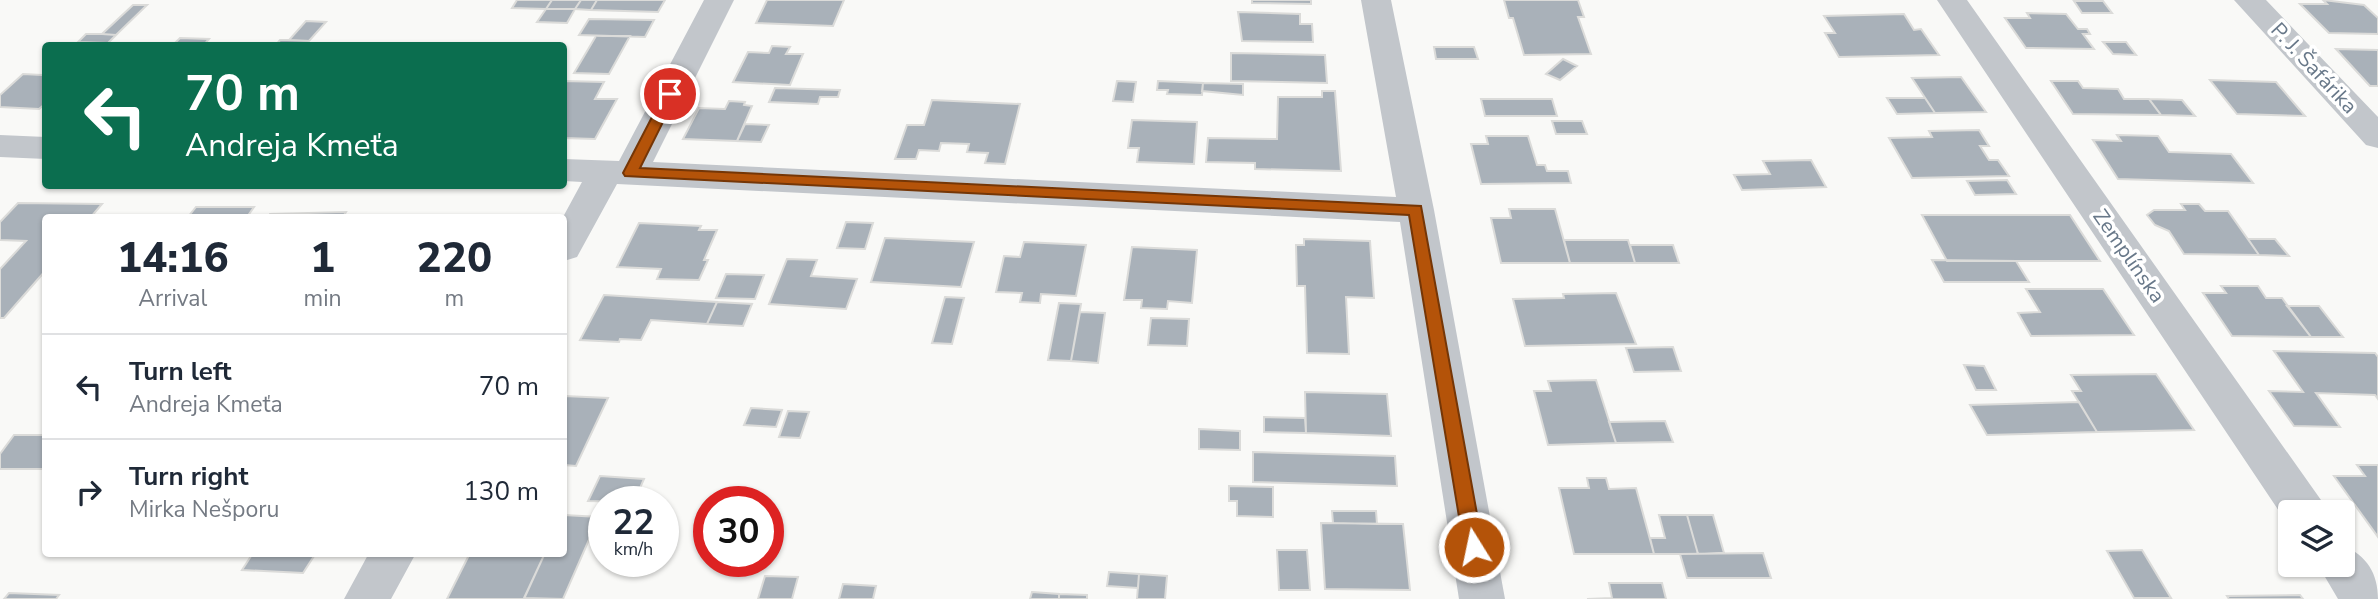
<!DOCTYPE html>
<html lang="en">
<head>
<meta charset="utf-8">
<style>
	:root { --surface:#fff; --page:#f2f2f3; --text:#1f2937; --muted:#747a83; --line:#e0e1e3 }
	body { margin:0; font-family:"Nunito Sans",sans-serif; background:var(--page); color:var(--text); height:100vh; display:flex; flex-direction:column; font-size:26px; white-space:nowrap }
	* { box-sizing:border-box; margin:0 }
	p { font-size:23px; color:var(--muted) }
	.icon { flex:none; width:38px; height:38px; fill:none; stroke:currentColor; stroke-width:2; stroke-linecap:round; stroke-linejoin:round }
	.map { position:relative; flex:1; overflow:hidden }
	.drawer { position:absolute; left:42px; top:214px; width:525px; height:343px; display:flex; flex-direction:column; background:var(--surface); border-radius:7px; box-shadow:0 2px 5px #0004 }
	.drawer>* { flex:none }
	.top-card { position:absolute; left:42px; top:42px; width:525px; height:147px; border-radius:7px; box-shadow:0 2px 5px #0004; background:#0b6e4f; color:#fff; overflow:hidden }
	.controls { position:absolute; left:2278px; top:500px; display:grid; gap:14px }
	.controls a { display:grid; place-items:center; width:77px; height:77px; border-radius:7px; background:var(--surface); box-shadow:0 2px 5px #0004; font-size:35px }
	.speed { position:absolute; left:588px; top:486px; display:flex; gap:14px; font-size:35px; font-weight:700; text-align:center }
	.speed>* { display:grid; place-content:center; width:91px; height:91px; border-radius:50%; background:var(--surface); box-shadow:0 2px 5px #0004; line-height:1 }
	.speed small { font-size:18px; font-weight:400 }
	.speed .limit { border:10px solid #d22; background:#fff; color:#111 }
	.pin { position:absolute; display:grid; place-items:center; width:60px; height:60px; color:#fff; margin:-30px; border:4px solid #fff; border-radius:50%; box-shadow:0 2px 7px #0007 }
	.me { position:absolute; width:77px; margin:-38px; rotate:350deg; stroke-linejoin:round; filter:drop-shadow(0 0 5px #0008) }
	.turn { display:flex; align-items:center; gap:24px; height:147px; padding:0 28px; font-size:32px }
	.turn .icon { width:91px; height:91px; stroke-width:2.5 }
	.turn b { display:block; font-size:49px; line-height:60px }
	.eta { display:flex; justify-content:space-evenly; align-items:center; height:119px; text-align:center }
	.eta b { font-size:42px; font-weight:800; line-height:49px }
	ul { padding:0; list-style:none }
	li { display:flex; align-items:center; gap:21px; height:105px; padding:0 28px; border-top:2px solid var(--line) }
	li div { flex:1 }
	li b { display:block; font-size:26px }
	li em { font-style:normal }
	.map>svg:first-child { display:block }
	.building { fill:#a9b1b9; stroke:#dbdbd9; stroke-width:2 }
	.lines { fill:none; stroke-linecap:round; stroke-linejoin:round }
	.street { fill:#c2c6cb; fill-rule:evenodd }
	.route { fill:#b45309; stroke:#753606; stroke-width:2 }
	.labels { text-anchor:middle; dominant-baseline:central; stroke-width:7; stroke-linejoin:round; paint-order:stroke }
	.street-label { font-size:21px; fill:#687889; stroke:#fff }
</style>
</head>
<body>
<div class="map">
<svg width="2378" height="599" viewBox="0 0 2378 599">
	<rect width="100%" height="100%" fill="#f9f9f7"/>
	<!-- building -->
	<path class="building" d="M517,0H552L546,9L512,8Z
		M552,0H581L575,9H546Z
		M581,0H597L591,10L575,9Z
		M597,0H665L658,12L591,10Z
		M767,0H844L833,26L756,23Z
		M1252,0H1311V4L1252,3Z
		M1504,0H1578L1584,17H1578L1591,54L1524,55L1513,18H1509Z
		M2323,0L2364,5L2378,18V34L2329,33L2300,4H2327Z
		M2074,1H2103L2112,13H2082Z
		M133,5H147L116,35L102,34Z
		M546,9H575L567,23L537,22Z
		M1238,12L1300,14V24H1312L1313,42L1242,41Z
		M2027,13L2066,14L2078,29H2087L2090,34H2083L2094,49L2026,48L2005,18H2030Z
		M1904,14L1914,30L1921,29L1939,55L1839,57L1825,33H1835L1824,16Z
		M589,19L654,20L645,37L579,35Z
		M306,21L326,22L309,41L289,40Z
		M86,34H102L116,35L108,43L78,42Z
		M596,36H630L609,74L574,73Z
		M180,38L209,39L203,46H172Z
		M280,40H289L309,41L305,46H275Z
		M2103,42H2126L2136,55L2113,54Z
		M772,46L790,47L786,54H803L790,85L733,82L748,52L769,53Z
		M1434,47H1474L1478,59H1436Z
		M2336,49L2378,50V86H2370Z
		M1231,53L1325,55L1327,83L1231,81Z
		M1563,59L1577,66L1560,80L1546,74Z
		M46,72V103L39,109L0,107V95L23,74L42,75Z
		M1961,77L1986,112L1935,113L1912,78Z
		M2210,80L2276,82L2305,116L2237,114Z
		M564,81L604,82L595,99H617L595,139L564,138Z
		M1117,81L1136,82L1133,102L1113,101Z
		M1158,81L1203,83L1202,95L1167,94L1168,90H1157Z
		M2051,81H2078L2083,88L2118,89L2124,99H2149L2161,115L2073,114Z
		M1203,83L1243,84V95L1202,91Z
		M775,88L840,90L838,97H820L818,104L769,102Z
		M1322,91H1335L1341,171L1255,169V163L1206,162L1208,138L1277,139L1278,97H1322Z
		M1887,98H1925L1935,113L1897,114Z
		M1481,99H1552L1557,116H1485Z
		M2149,99L2182,100L2195,116L2161,115Z
		M932,100L1020,104L1005,164L985,163L988,153L967,152L969,144L941,143L939,151L919,150L916,159H895L907,125H924Z
		M729,101L745,102L744,105L752,106L737,141L683,139L699,108L725,109Z
		M1132,120L1197,122L1194,164L1137,162L1139,148H1128Z
		M1552,121H1582L1587,134H1556Z
		M745,124L769,125L761,142L737,141Z
		M1979,130L1989,146H1980L1989,160H1998L2009,176L1912,178L1889,138L1932,137L1929,131Z
		M2117,135L2158,136L2169,152L2231,154L2253,183L2118,179L2093,140L2121,141Z
		M1486,136H1528L1537,165H1545L1547,171H1568L1571,183L1481,184L1471,144H1488Z
		M1811,160L1826,187L1742,190L1734,175L1770,174L1763,161Z
		M2007,180L2016,194L1975,195L1967,181Z
		M18,203L102,204L91,217H46V270L4,318H0V269L26,241L0,240V222Z
		M2181,204H2199L2205,211H2228L2259,255L2184,254L2169,231L2155,225L2147,215L2154,210H2185Z
		M196,207H254L247,217H188Z
		M1509,209H1555L1570,263H1501L1491,218H1511Z
		M346,212L343,217H268L270,214Z
		M1922,215H2070L2100,261H1947Z
		M846,222L873,223L865,249L837,248Z
		M639,223L701,226L699,230H717L704,260H708L699,280L657,279L661,269L617,267Z
		M885,238L974,242L961,287L871,282Z
		M1304,239L1370,241L1374,298L1346,297L1349,354L1307,353L1305,286H1297L1296,245H1304Z
		M2248,239H2275L2289,256L2259,255Z
		M1564,240H1628L1635,263H1570Z
		M1024,242L1086,245L1076,296L1041,294L1040,303L1020,302L1022,293L996,292L1004,256L1020,257Z
		M1630,245H1673L1679,263H1635Z
		M1132,247L1197,250L1192,303L1168,301L1167,309L1141,308L1142,300H1124Z
		M787,259L817,260L811,276L857,279L846,309L769,304Z
		M1932,260L2016,261L2029,282H1944Z
		M726,274L764,275L755,299L716,298Z
		M2221,286H2258L2266,298H2282L2311,337L2232,336L2203,293H2226Z
		M2026,289H2103L2134,335L2031,336L2018,313L2040,312Z
		M1616,293L1636,344L1525,346L1513,299L1564,298L1563,294Z
		M604,295L717,302L707,324L651,320L641,340L620,339L619,342L580,340Z
		M945,297L964,298L952,344L932,343Z
		M717,302L752,304L743,326L707,324Z
		M1059,303L1081,304L1071,361L1048,360Z
		M2287,306H2319L2343,337H2311Z
		M1080,312L1105,313L1098,363L1071,361Z
		M1151,318L1189,319L1187,346L1148,345Z
		M1673,347L1681,371L1634,372L1626,348Z
		M2274,351L2375,353L2378,357V399L2375,395L2316,393L2340,427L2294,426L2269,391L2303,392Z
		M1964,365L1984,366L1996,390H1976Z
		M2156,374L2194,430L2097,432L2072,391H2081L2071,375Z
		M1596,380L1616,443L1548,445L1534,391H1551L1548,381Z
		M1305,392L1387,394L1391,436L1306,433Z
		M564,396L608,398L576,466L564,465Z
		M2079,402L2097,432L1987,435L1970,405Z
		M751,408L782,410L776,427L744,425Z
		M788,411L809,412L800,438L779,437Z
		M1264,417L1305,418L1306,433L1264,432Z
		M1665,421L1673,442L1616,443L1609,422Z
		M1199,429L1240,431V450L1199,449Z
		M14,435H46L44,469H0V454Z
		M1253,452L1395,456L1397,486L1253,482Z
		M2357,465H2378V537L2334,476H2365Z
		M600,476L644,479L634,502L588,501Z
		M1587,478H1606L1609,489L1636,488L1654,554H1574L1559,488H1589Z
		M1229,486L1273,487V517L1237,516V501H1229Z
		M1332,511H1376L1377,524L1333,523Z
		M564,515L599,517L563,599L524,598L545,553H564Z
		M1659,515H1687L1698,554H1654L1650,538H1665Z
		M1687,515H1713L1724,553L1698,554Z
		M1321,523L1403,524L1410,590L1325,589Z
		M1277,550H1307L1310,590H1279Z
		M2142,550L2171,598H2134L2107,551Z
		M253,553H316L303,573L242,570Z
		M470,553H545L524,599H447Z
		M1763,553L1771,578H1687L1680,554Z
		M1109,572L1139,574L1138,588L1107,586Z
		M1139,574L1167,576L1165,599H1137Z
		M765,576L798,577L792,599H758Z
		M1609,583H1662L1666,599H1587L1612,598Z
		M843,584L876,586L873,599H839Z
		M1032,592L1059,594V599H1030Z
		M9,593L59,595L56,599H4Z
		M1059,594L1087,595V599H1059Z
		M2300,595L2303,599H2229L2227,596Z"/>
	<g class="lines">
		<!-- street -->
		<path class="street" d="M704,0H734L653,162L1396,197L1361,0H1391L1434,210L1505,599H1459L1400,222L617,184L577,257L564,261L563,217L582,182L564,181V159L619,161Z
			M1937,0H1967L2321,500L2327,513H2291L2289,526Z
			M2234,0H2266L2378,117V148L2366,145Z
			M0,135L46,137V159L0,157Z
			M2343,546C2367,555 2378,574 2378,599H2338L2318,565H2343Z
			M369,553H416L391,599H344Z"/>
	</g>
	<!-- route -->
	<path class="route" d="M670,90L677,94L640,168L1421,206L1483,547L1480,553L1474,555L1467,553L1464,547L1409,215L625,176L623,173L664,94Z"/>
	<g class="labels">
		<!-- street labels -->
		<g class="street-label">
			<text transform="translate(2314 68) rotate(47)">P. J. Šafárika</text>
			<text transform="translate(2129 256) rotate(55)">Zemplínska</text>
		</g>
	</g>
</svg>
<div class="controls">
<a><svg class="icon" aria-label="layers" viewBox="0 0 24 24"><path d="M12 4l9 5-9 5-9-5zM3 14l9 5 9-5"/></svg></a>
</div>
<div class="speed"><div>22<small>km/h</small></div><div class="limit">30</div></div>
<div class="pin" style="left:670px;top:94px;background:#d93025"><svg class="icon" aria-label="arrive" viewBox="0 0 24 24"><path d="M6 21V4h12l-3 4 3 4H6"/></svg></div>
<svg class="me" style="left:1474px;top:547px" viewBox="-20 -20 40 40"><circle r="17" fill="#b45309" stroke="#fff" stroke-width="3"/><path d="M0-11L8 9 0 5-8 9z" fill="#fff"/></svg>
<div class="top-card">
<div class="turn"><svg class="icon" aria-label="left" viewBox="0 0 24 24"><path d="M17 20v-9H6M10 6l-5 5 5 5"/></svg><div><b>70 m</b>Andreja Kmeťa</div></div>
</div>
<section class="drawer">
<div class="eta">
<div><b>14:16</b><p>Arrival</p></div>
<div><b>1</b><p>min</p></div>
<div><b>220</b><p>m</p></div>
</div>
<ul>
<li><svg class="icon" aria-label="left" viewBox="0 0 24 24"><path d="M17 20v-9H6M10 6l-5 5 5 5"/></svg><div><b>Turn left</b><p>Andreja Kmeťa</p></div><em>70 m</em></li>
<li><svg class="icon" aria-label="right" viewBox="0 0 24 24"><path d="M7 20v-9h11M14 6l5 5-5 5"/></svg><div><b>Turn right</b><p>Mirka Nešporu</p></div><em>130 m</em></li>
</ul>
</section>
</div>
</body>
</html>
